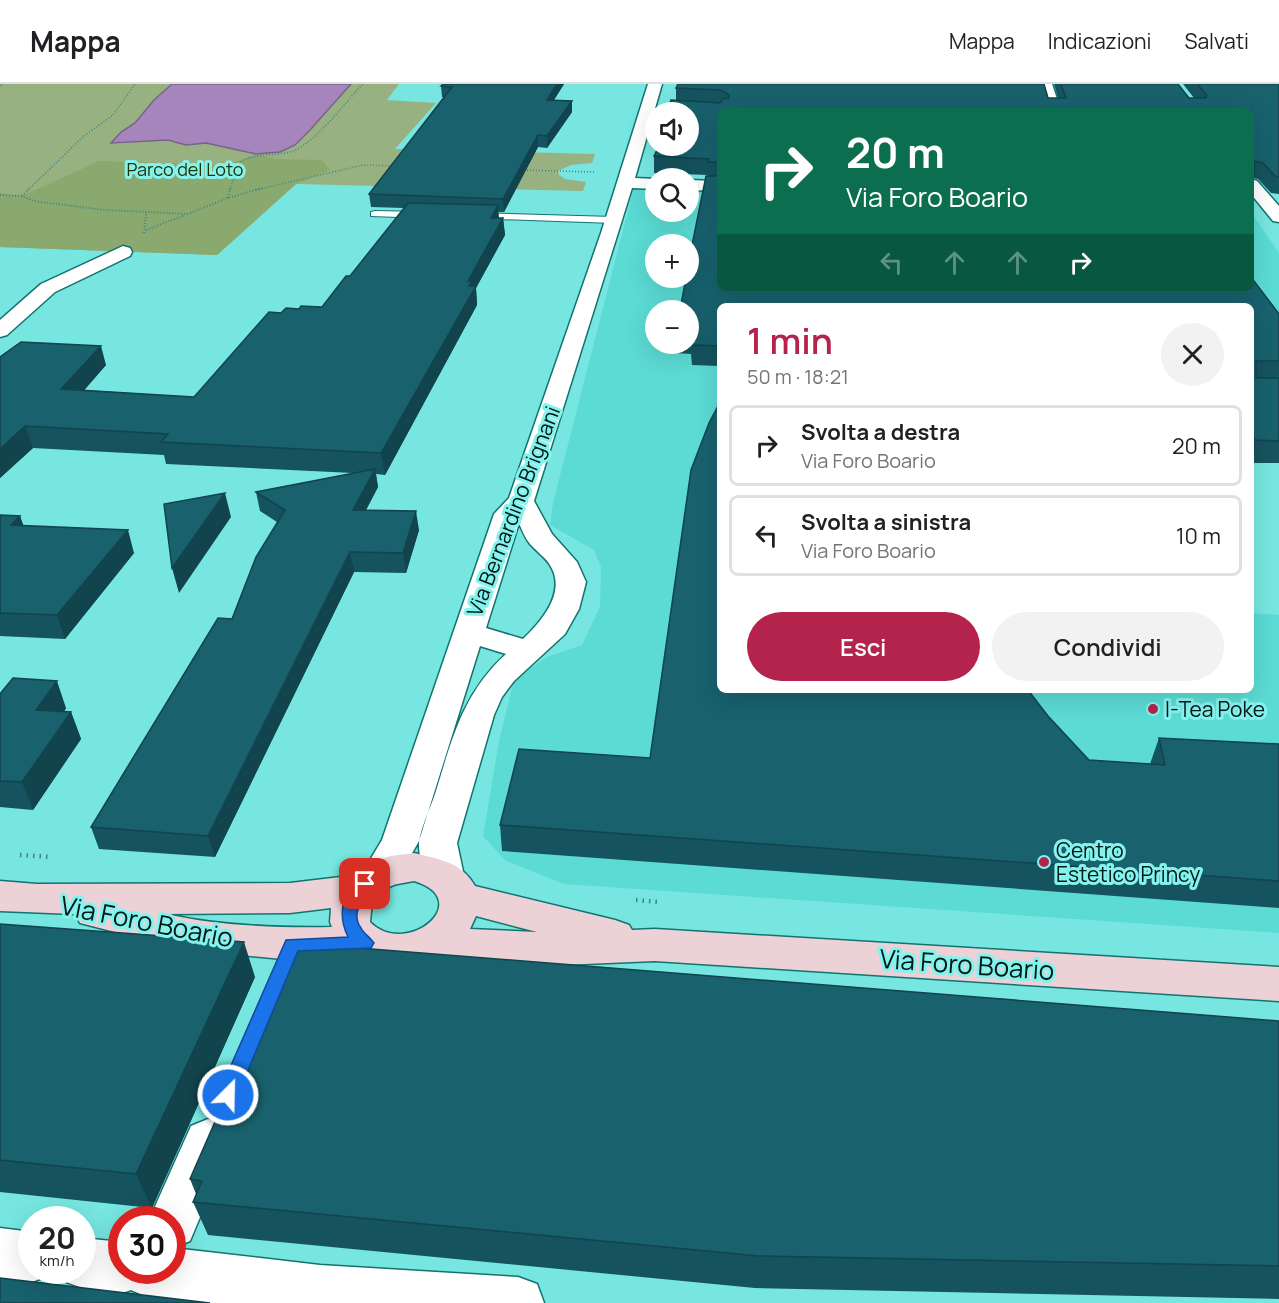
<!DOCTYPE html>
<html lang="it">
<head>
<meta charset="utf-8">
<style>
	:root { --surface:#fff; --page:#f2f2f2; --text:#202124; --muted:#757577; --line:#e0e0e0; --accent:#b4234c }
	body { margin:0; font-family:Manrope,sans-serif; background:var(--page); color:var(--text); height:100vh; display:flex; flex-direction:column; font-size:22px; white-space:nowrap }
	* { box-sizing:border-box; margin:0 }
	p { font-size:20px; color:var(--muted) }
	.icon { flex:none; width:33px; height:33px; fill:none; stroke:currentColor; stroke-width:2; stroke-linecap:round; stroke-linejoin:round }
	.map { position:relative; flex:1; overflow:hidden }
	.sheet { position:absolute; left:717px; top:219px; width:537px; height:390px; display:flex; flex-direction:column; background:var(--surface); border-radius:9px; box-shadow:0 6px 24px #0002 }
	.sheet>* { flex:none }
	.banner { position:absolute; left:717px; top:24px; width:537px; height:183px; border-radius:9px; box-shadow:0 6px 24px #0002; background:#0b6e4f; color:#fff; overflow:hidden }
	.fabs { position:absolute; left:645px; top:18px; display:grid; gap:12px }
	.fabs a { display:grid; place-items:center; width:54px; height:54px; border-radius:50%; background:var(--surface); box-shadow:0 6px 24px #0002; font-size:30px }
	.speed { position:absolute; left:18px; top:1122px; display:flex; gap:12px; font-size:30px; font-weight:700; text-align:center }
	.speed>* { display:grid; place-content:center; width:78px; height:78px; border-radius:50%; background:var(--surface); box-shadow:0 6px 24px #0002; line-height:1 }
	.speed small { font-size:15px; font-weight:400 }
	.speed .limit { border:9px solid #d22; background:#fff; color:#111 }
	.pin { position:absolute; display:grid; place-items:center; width:51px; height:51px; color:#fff; margin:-26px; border-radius:12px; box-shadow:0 3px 9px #0006 }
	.me { position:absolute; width:66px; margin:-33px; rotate:23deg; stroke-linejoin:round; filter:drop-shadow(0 0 4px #0008) }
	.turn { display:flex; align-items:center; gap:21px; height:126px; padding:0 30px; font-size:27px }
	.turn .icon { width:78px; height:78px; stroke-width:2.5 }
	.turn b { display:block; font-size:42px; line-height:51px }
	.lanes { display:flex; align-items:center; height:57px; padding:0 30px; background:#0003; justify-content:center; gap:30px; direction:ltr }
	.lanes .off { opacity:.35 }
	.round { display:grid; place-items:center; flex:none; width:63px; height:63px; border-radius:32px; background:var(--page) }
	.overview { display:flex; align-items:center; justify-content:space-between; height:102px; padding:0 30px }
	h1 { font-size:36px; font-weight:600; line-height:45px; color:var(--accent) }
	.cta { display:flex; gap:12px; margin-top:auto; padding:12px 30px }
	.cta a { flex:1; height:69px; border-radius:36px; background:var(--accent); color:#fff; font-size:24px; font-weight:600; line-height:69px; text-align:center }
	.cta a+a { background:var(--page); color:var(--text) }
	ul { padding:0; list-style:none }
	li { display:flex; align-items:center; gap:18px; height:81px; margin:0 12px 9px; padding:0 18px; border:3px solid var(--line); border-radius:9px }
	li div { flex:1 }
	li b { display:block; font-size:22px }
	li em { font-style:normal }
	header { display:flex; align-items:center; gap:36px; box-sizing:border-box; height:84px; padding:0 30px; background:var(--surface); border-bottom:2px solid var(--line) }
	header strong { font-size:28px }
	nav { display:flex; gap:33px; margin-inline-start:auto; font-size:21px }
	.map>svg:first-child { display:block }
	.built { fill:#5bdbd4; fill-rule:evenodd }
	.green { fill:#98b181 }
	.forest { fill:#8aa96e }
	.water { fill:#a685bd; stroke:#75658c; stroke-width:1.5 }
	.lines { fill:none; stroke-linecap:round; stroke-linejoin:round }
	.lane-casing { stroke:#12736f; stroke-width:2 }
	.street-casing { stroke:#12736f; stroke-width:3 }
	.secondary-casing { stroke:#12736f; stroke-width:3 }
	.path-far2 { stroke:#408581; stroke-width:1.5; stroke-dasharray:1 2; stroke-linecap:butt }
	.path-far1 { stroke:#408581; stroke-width:2; stroke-dasharray:1 2; stroke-linecap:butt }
	.path { stroke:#408581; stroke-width:4.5; stroke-dasharray:1.5 5; stroke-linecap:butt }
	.lane { fill:#fff; fill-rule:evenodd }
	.street { fill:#fff; fill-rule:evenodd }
	.secondary { fill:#ecd2d6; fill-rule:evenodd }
	.wall { fill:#15535e }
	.shaded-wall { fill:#11444c }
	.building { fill:#18616d; stroke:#11444c; stroke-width:1.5 }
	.route { fill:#1a73e8; stroke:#114b97; stroke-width:1.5 }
	.poi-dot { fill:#b4234c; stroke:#85f3ed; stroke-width:2 }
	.labels { text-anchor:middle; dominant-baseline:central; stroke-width:6; stroke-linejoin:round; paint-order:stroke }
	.far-park-label { font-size:18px; fill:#203307; stroke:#85f3ed }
	.street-label { font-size:21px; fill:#021918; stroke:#85f3ed }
	.poi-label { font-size:21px; fill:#021918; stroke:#85f3ed; text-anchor:start }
	.near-street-label { font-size:26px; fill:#021918; stroke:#85f3ed }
</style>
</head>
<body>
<header>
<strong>Mappa</strong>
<nav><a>Mappa</a><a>Indicazioni</a><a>Salvati</a></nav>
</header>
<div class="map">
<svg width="1279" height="1219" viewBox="0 0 1279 1219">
	<rect width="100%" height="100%" fill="#77e6e0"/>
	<!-- built -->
	<path class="built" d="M634,103L655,104L656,128H688L689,105L720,106V204H1251V128L1279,169V250L1251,222H720V606H1251V529L1279,531V849L564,800L506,777L483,752L499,657L514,595L547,573L582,561L600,523L601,483L594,466L550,441L553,419ZM656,160H688V194H656ZM656,226H688V260H656Z"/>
	<!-- green -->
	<path class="green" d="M0,0H399L387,16L436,19L395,65L595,70L592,79L571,81L558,87L559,91L565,95L586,98L583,107L296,100L217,171L0,163Z"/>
	<!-- forest -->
	<path class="forest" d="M256,70L276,75L322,76L330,86L296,100L217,171L0,163V109L22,112L99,77L227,81Z"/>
	<!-- water -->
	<path class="water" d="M172,0H351L310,46L295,61L280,68L256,70L206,59L186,61L168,56L111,59L121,48L135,39L154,16Z"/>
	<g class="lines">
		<defs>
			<path id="lane" d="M375,127L426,128L431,131L426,134L371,132V128Z
				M473,129L614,133L619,136L614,139L469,134V130Z"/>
			<path id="street" d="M648,0H662L635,94L656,95V105L632,104L534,417L552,450L577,478L586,498L579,525L565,550L514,597L502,613L494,631L457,759L464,792L459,802L445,806L431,802C425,791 418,772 419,758C421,743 430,725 435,710C452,656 462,610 506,570L480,562L419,757L394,801L380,805L366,801L361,791L382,756L494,430L509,414L601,149ZM519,439C522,446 525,454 530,460C536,467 545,473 550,481C567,508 542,537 523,555L486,544Z
				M1038,0H1052L1061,27H1047Z
				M1251,95L1257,97L1279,122V138L1273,137L1251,110Z
				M688,96L720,97V107L688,106Z
				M123,162L130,164L132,168L130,172L55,208L7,251L0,253V236L41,200Z
				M208,1035L225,1042L232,1057L190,1157L173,1164L320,1181L518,1193L537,1200L544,1219H205L145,1212L131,1206C111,1214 83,1205 64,1197L59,1186H82V1154L122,1158V1186H172V1136H149L191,1042Z
				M0,1144L32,1148V1186H52L50,1191L32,1198L0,1194Z"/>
			<path id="secondary" d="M414,769C438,775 462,778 475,802L615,836L629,841L632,846L655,845L1279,883V917L655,877L561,881L431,876L399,884L363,875L293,876L186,866L80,839L75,830L0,827V797L37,800L290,799L349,792L368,779L391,772ZM414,797C477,816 407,875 370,838L372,818L392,801ZM331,824L330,838L332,843C278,844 219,842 166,830L290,829ZM476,832L537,848L470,845Z"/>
		</defs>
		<!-- lane casing -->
		<use href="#lane" class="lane-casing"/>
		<!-- street casing -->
		<use href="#street" class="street-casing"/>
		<!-- secondary casing -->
		<use href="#secondary" class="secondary-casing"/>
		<!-- path-far2 -->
		<path class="path-far2" d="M0,2L3,0
			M521,86L594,88
			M28,106L84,52L113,31L135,0
			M230,106L239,79C255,68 275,73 293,67C318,57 344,19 363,0
			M256,106L363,81L394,82"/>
		<!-- path-far1 -->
		<path class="path-far1" d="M0,111L22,112L34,117L105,126L188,130L228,114L262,104
			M22,112L30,104
			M228,114L230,104
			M146,146L185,131
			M144,149L146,130"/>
		<!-- path -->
		<path class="path" d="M20,771L52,773
			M636,816L659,818"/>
		<!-- lane -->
		<use href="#lane" class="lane"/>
		<!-- street -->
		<use href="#street" class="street"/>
		<!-- secondary -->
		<use href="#secondary" class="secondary"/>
	</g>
	<!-- wall -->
	<path class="wall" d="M564,0L554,16L572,17V28L547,64L538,63L504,128H498L499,134H503L505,151L476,204L477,221L385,391L376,390L378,403L366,426L419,446L406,489L354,488L215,773L99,765L91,743L232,535L277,438L260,427L256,408L353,389L166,380L164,371L33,364L0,394V273L106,281L84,306L194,313L281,229L299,225L322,223L350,192L404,124L371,123L369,110L444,13H442L441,2Z
		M678,0H1044L1048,14H1058L1054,0H1178L1189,14H1194L1183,0H1279V110L1271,109L1258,95L1253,94L1251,101V27H720V204H1251V193L1279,230V379H1251V222H720V297H718L719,282L692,281L691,270L675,269V260H688V226H680L686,194H688V181L706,92H708V91L654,89V72L656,67V62H688V28H667L671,16L676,17V4Z
		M0,431L20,432L23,442L134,469L65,555L0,552Z
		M0,610L66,624L64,628H71L81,655L33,726L0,723Z
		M1048,632L1089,676L1150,680L1159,654L1279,660V824L502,767L500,741L650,674Z
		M0,840L255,893L152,1124L0,1108Z
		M1279,937V1215L755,1204L208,1151L193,1118L196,1110L190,1095Z"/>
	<!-- shaded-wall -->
	<path class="shaded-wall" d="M557,0H564L547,27V16Z
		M572,17V28L547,64V52Z
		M538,51V63L504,128L503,115Z
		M498,121L499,138L491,134Z
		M503,134L505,151L476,204L477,221L385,391L381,369L468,197Z
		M101,262L106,281L68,325L61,305Z
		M25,342L33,364L0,394V365Z
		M375,385L378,403L356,445L353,426Z
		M225,409L231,433L179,509L172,484Z
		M416,427L419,446L406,489L403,469Z
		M20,432L28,454L11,441Z
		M128,446L134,469L65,555L57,531Z
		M350,468L354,488L215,773L208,752Z
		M57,597L66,624L46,652L36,626Z
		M71,628L81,655L33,726L22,698Z
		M244,858L255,893L152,1124L136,1090Z"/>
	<!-- building -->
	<path class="building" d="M443,0H557L547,16L572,17L547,52L538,51L503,115L369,110L452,3L441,2Z
		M678,0H1044L1048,14H1066L1061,0H1178L1189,14H1206L1207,11L1197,0H1279V93H1276L1263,79L1254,77V92H1251V27H720V78H708L709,75L654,72L659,62H688V28H667L671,16L720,19L723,15L729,14V11L721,6L676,4Z
		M706,92H720V204H1251V193L1279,230V277H1256V294H1279V357L1255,356L1251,350V222H720V262L692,261L691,249H688V226H680L686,194H688V181Z
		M408,119L498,121L491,134H503L468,197H472L469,202H476L381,369L161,358L168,350L25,342L0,365V273L21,258L101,262L61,305L194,313L269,228L281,229L286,224L299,225L301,222L322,223L346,192H350Z
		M720,318V606H1028L1048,632L1089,676L1165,681L1159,654L1279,660V797L500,741L519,665L650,674L691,386L709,339Z
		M375,385L353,426L416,427L403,469L350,468L208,752L91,743L218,534L232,535L256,473L285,426L256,408Z
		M225,409L172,484L164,420Z
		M0,431L20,432L11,441L128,446L57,531L0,529Z
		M13,594L57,597L36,626L71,628L22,698L0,697V610Z
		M0,840L244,858L136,1090L0,1076Z
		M296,859L1279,937V1182L759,1172L193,1118L202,1097L190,1095L292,862Z
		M0,1194L210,1219H0Z"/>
	<!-- route -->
	<path class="route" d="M365,794L371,796L373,800C366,814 349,827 361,844C364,850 370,853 374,859L371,864L298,867L235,1017L228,1020L221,1017L218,1011L286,856L348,853C338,833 340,802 365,794Z"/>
	<!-- markers -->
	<g class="poi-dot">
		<circle cx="1153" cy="625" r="6"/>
		<circle cx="1044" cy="778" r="6"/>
	</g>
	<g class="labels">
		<!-- far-park labels -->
		<g class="far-park-label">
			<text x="185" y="85">Parco del Loto</text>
		</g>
		<!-- street labels -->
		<g class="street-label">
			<text transform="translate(513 427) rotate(-69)">Via Bernardino Brignani</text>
		</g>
		<!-- poi labels -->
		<g class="poi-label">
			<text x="1165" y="625">I-Tea Poke</text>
			<text x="1056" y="766">Centro<tspan x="1056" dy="24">Estetico Princy</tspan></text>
		</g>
		<!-- near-street labels -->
		<g class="near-street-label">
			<text transform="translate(147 837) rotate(11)">Via Foro Boario</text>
			<text transform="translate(967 880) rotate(4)">Via Foro Boario</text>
		</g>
	</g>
</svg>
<div class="fabs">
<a><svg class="icon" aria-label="sound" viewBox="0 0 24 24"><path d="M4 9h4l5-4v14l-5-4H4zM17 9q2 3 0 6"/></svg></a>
<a><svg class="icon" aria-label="search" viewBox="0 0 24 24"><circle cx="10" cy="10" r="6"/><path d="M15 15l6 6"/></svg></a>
<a>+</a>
<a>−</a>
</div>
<div class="speed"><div>20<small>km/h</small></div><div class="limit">30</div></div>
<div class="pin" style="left:365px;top:800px;background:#d93025"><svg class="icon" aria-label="arrive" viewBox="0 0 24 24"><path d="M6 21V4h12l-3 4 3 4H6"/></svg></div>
<svg class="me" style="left:228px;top:1011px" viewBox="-20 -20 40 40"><circle r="17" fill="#1a73e8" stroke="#fff" stroke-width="3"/><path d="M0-11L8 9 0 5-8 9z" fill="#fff"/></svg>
<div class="banner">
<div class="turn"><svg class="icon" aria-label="right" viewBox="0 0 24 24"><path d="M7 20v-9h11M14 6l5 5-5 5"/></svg><div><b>20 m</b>Via Foro Boario</div></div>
<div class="lanes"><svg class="icon off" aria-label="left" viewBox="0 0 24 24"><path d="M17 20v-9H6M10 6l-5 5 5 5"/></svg><svg class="icon off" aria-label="ahead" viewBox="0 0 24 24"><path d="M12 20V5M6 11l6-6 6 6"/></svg><svg class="icon off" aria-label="ahead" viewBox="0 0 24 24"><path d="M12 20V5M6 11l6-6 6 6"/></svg><svg class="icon" aria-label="right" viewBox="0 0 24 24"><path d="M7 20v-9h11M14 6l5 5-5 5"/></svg></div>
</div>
<section class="sheet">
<div class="overview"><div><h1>1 min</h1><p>50 m · 18:21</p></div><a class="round"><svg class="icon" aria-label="close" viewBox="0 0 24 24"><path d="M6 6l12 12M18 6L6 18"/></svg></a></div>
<ul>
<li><svg class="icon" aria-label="right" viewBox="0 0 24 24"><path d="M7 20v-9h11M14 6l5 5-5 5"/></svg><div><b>Svolta a destra</b><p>Via Foro Boario</p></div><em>20 m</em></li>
<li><svg class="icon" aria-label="left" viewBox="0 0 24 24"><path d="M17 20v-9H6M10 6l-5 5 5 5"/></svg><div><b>Svolta a sinistra</b><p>Via Foro Boario</p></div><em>10 m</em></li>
</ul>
<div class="cta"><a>Esci</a><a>Condividi</a></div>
</section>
</div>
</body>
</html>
